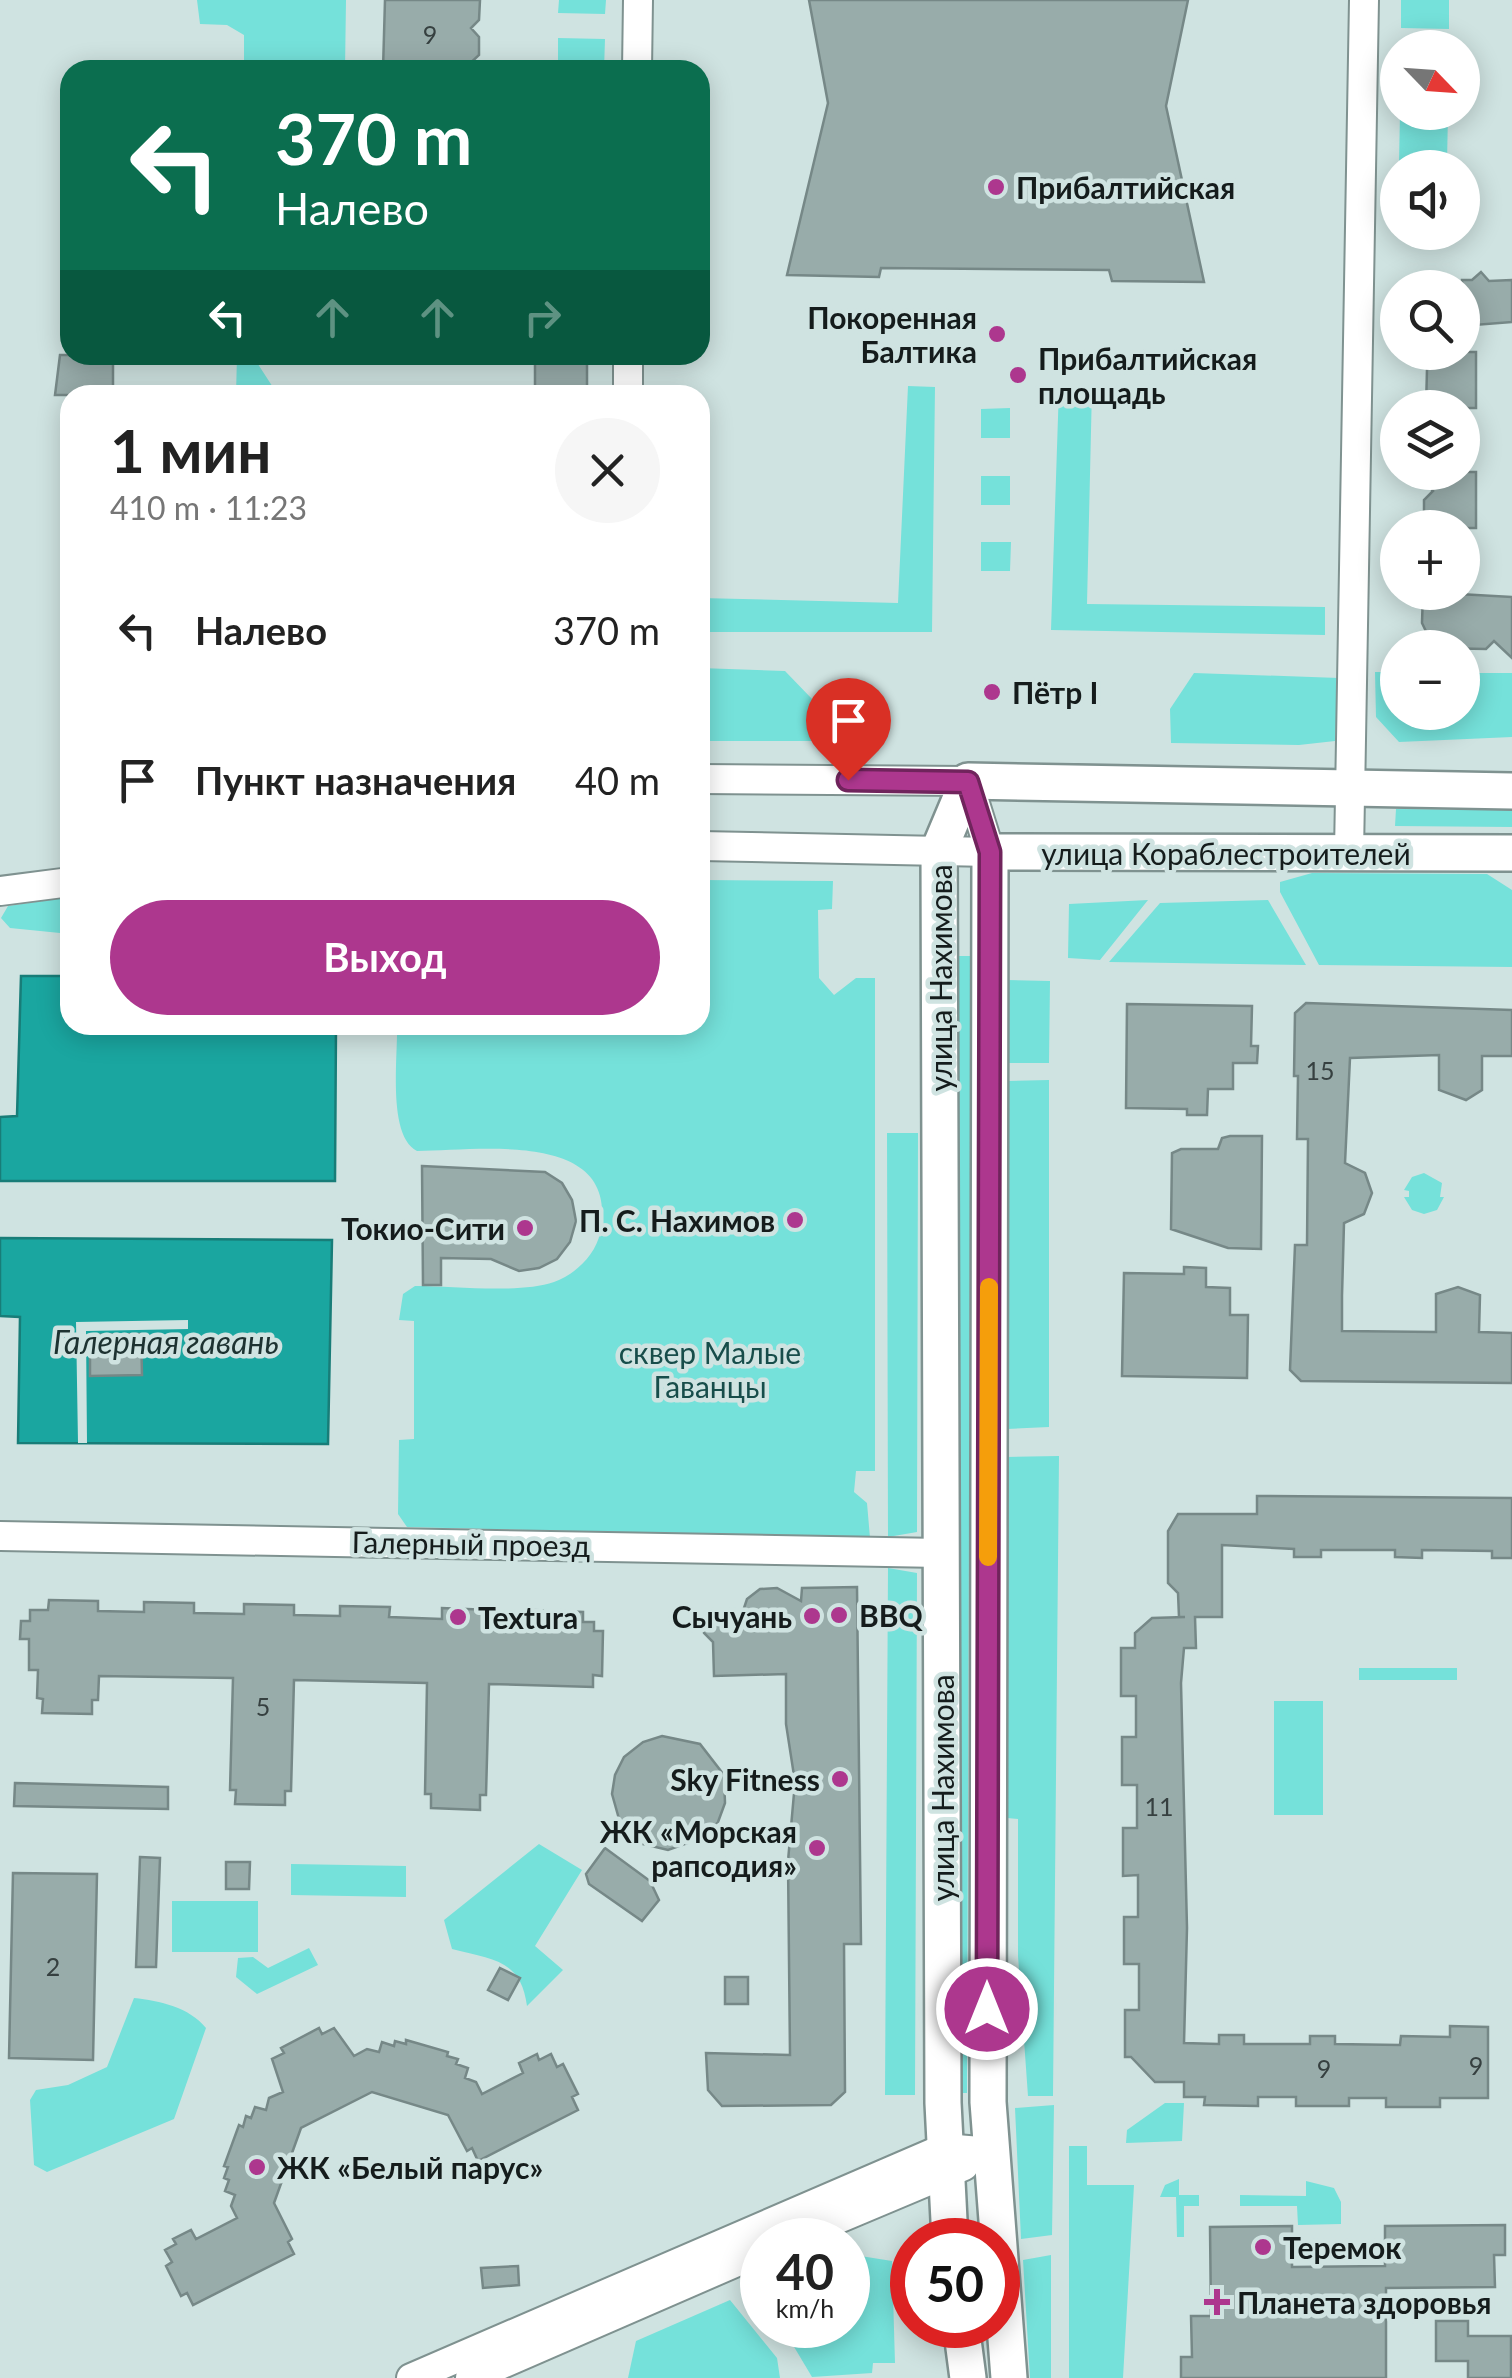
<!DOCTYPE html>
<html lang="ru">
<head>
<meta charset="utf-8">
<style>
	:root { --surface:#fff; --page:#f6f6f6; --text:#222; --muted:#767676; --accent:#ad378e }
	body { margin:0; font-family:Lato,sans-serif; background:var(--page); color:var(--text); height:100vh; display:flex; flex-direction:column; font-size:38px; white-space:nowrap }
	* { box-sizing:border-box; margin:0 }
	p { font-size:32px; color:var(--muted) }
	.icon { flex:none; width:55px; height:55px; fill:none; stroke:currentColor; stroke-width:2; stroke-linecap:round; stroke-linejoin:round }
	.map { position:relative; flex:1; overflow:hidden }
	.sheet { position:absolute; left:60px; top:385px; width:650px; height:650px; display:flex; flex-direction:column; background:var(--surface); border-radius:30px; box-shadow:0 5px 25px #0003 }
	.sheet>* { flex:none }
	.top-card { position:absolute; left:60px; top:60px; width:650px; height:305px; border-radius:30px; box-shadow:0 5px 25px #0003; background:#0b6e4f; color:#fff; overflow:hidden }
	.needle { width:65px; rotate:115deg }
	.controls { position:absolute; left:1380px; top:30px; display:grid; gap:20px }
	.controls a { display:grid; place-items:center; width:100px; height:100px; border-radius:50%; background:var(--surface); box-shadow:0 5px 25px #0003; font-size:50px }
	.speed { position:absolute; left:740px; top:2218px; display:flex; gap:20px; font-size:50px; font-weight:700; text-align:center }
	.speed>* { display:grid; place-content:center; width:130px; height:130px; border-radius:50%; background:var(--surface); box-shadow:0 5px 25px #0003; line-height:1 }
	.speed small { font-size:25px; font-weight:400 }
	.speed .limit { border:15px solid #d22; background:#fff; color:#111 }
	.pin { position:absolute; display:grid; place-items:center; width:85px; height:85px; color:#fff; margin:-102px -42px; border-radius:50% 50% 50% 0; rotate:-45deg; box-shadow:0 0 10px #0007 }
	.pin .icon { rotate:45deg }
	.me { position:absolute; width:110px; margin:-55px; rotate:0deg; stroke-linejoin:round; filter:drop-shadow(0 0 8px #0008) }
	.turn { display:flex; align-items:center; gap:35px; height:210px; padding:0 50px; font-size:45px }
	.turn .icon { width:130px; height:130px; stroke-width:2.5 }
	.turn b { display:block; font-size:70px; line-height:85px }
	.lanes { display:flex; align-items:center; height:95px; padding:0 50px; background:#0003; justify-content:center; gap:50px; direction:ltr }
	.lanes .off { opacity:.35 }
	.round { display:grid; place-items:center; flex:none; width:105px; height:105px; border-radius:52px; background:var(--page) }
	.overview { display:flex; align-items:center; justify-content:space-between; height:170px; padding:0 50px }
	h1 { font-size:60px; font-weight:700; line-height:75px }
	.primary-button { display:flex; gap:20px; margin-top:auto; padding:20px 50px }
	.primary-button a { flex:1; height:115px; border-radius:60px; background:var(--accent); color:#fff; font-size:40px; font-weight:700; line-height:115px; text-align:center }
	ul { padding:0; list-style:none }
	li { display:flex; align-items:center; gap:30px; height:150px; padding:0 50px }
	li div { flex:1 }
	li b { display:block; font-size:38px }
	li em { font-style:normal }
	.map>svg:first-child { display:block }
	.green { fill:#75e1da }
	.water { fill:#1aa6a0; stroke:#187d78; stroke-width:2.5 }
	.pier { fill:#cfe3e1 }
	.building { fill:#98acaa; stroke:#768887; stroke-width:2.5 }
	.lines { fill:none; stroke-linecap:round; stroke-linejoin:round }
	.minor-casing { stroke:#7f9290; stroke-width:32 }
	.major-casing { stroke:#7f9290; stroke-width:40 }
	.minor { stroke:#fff; stroke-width:28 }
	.major { stroke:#fff; stroke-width:35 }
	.route-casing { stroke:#70245c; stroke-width:25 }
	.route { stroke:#ad378e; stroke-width:18 }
	.slow { stroke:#f59e0b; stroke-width:18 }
	.poi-dot { fill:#ad378e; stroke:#cfe3e1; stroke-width:4 }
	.labels { text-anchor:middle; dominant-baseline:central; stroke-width:9; stroke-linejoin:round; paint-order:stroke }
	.number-label { font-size:25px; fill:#364040 }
	.poi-label { font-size:30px; font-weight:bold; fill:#151c1c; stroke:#cfe3e1; text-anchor:start }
	.street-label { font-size:30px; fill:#151c1c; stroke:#cfe3e1 }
	.park-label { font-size:30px; fill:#174d4a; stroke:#cfe3e1 }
	.water-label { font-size:32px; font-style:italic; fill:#1d3231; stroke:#cfe3e1 }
</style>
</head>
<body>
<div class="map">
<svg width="1512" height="2378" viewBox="0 0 1512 2378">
	<rect width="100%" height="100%" fill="#cfe3e1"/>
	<!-- green -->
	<path class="green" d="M197,0H346L345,70H244V35L227,25L200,24Z
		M559,0H606L605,14L558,13Z
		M1401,0H1449V29L1401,28Z
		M558,38L605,39L604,70H558Z
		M1400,113H1448L1447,163H1399Z
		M237,355H252L278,395H236Z
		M908,386L935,387L932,632H700V598L898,603Z
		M392,387L470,389L486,395H374Z
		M1059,387L1092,388L1087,604L1325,607V635L1051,630Z
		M1010,408V438H981V409Z
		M981,476H1010V505H981Z
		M981,542H1011L1010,571H981Z
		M700,668L785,671L813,700L814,741H700Z
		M1375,672H1397L1398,712H1462L1463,673H1512V737L1399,742L1376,717Z
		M1194,673L1339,678L1335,741L1299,745L1171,743L1170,709Z
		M1396,809L1512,810V827L1395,826Z
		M1312,873L1487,874L1512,890V967L1319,965L1280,892V882Z
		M700,880L833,881L832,909L818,910L819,978L834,995L856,978H875V1471H856L854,1492L867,1503L870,1538L407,1527L398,1514L399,1440L414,1439V1321L399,1320L403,1294L415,1286C454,1286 519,1294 554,1282C575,1275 596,1254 600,1233C622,1128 479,1151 417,1151C387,1136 398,1057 397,1025H700Z
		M70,897V934L10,928L1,918L8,906Z
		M1148,900L1100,960L1068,958L1069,904Z
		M1268,900L1306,965L1109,962L1160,903Z
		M956,956H971L967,2093H953Z
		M1007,980L1050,981L1049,1063H1006Z
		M1049,1080V1427L1007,1429L1006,1081Z
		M887,1133H918L917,1532L888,1537Z
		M1424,1173L1442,1183L1440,1197H1444L1437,1210L1424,1214L1412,1210L1404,1197H1409V1191L1404,1190L1412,1177Z
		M1059,1456L1053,2096H1028L1018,1956V1819L1007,1818L1006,1457Z
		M888,1568L917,1573L915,2095H885Z
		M1359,1668H1457V1680H1359Z
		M1274,1701H1323V1815H1274Z
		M539,1844L582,1870L535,1946L563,1970L527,2006C521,1959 493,1960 452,1949L444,1920Z
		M291,1864L406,1866V1897L291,1895Z
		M172,1901H258V1952H172Z
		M309,1948L318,1965L257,1994L236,1977L238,1958L253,1957L268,1968Z
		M134,1998C160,2001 189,2007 206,2028L174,2119L47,2172L34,2165L30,2100L36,2090L68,2085L107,2067Z
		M1165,2103H1184L1182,2141L1126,2143L1127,2130Z
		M1054,2105L1052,2235L1021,2239L1015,2108Z
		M1069,2146H1087V2185H1134L1123,2378H1069Z
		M1179,2179V2195H1199V2206H1184V2237H1177L1176,2197H1160L1165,2185Z
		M1306,2181L1334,2188L1341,2202V2224L1298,2225L1297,2206H1240V2195L1306,2196Z
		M848,2254L892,2261L895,2363H873L872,2373L812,2377L781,2325H848Z
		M1051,2255V2378H1030L1023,2260Z
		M730,2300L777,2358L780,2378H628L636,2341Z"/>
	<!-- water -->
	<path class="water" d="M21,976H70V1025H336L335,1181H0V1117L17,1116Z
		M0,1238L332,1240L328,1444L18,1443L20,1317L0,1316Z"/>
	<!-- pier -->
	<path class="pier" d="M188,1320V1329L86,1331L87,1443H78L76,1322Z"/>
	<!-- building -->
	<path class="building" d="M385,0H480L479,20L471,28L479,37V55L463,70H383Z
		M809,0H1188L1166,106L1204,282L1112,281L1109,270L881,268L879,277L787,275L828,103Z
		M1481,272L1489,281L1512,280V322L1462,326V280H1472Z
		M1443,352H1476V408H1426L1427,369Z
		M60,355H113V395H55Z
		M535,355H587V395H535Z
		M1415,472H1476V528H1424V500L1433,491Z
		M1423,592L1512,597V658L1494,641L1486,649L1434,648L1422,623Z
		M1306,1003L1512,1010V1056H1482V1090L1466,1100L1439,1090V1055L1350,1058L1345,1163L1365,1173L1372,1193L1364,1214L1344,1223L1342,1296V1331L1436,1332V1294L1458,1287L1480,1295L1479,1332L1512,1333V1383L1301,1381L1290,1370L1295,1245H1307L1308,1139H1297L1298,1076H1294L1295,1013Z
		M1127,1004L1252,1006L1251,1046H1258L1257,1063H1233V1089H1208L1207,1115H1187V1109L1126,1108Z
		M1230,1136H1262L1261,1249L1228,1248L1171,1229L1172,1153L1181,1149H1218L1222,1138Z
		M422,1166L545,1172L562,1183L572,1200L576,1221L570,1242L557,1259L539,1268L519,1271L491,1259L441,1258V1285H423Z
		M1184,1267L1206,1268V1287L1230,1288V1315H1248L1247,1378L1122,1376L1124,1273L1184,1274Z
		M141,1334L142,1375L90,1376V1335Z
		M1257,1496L1512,1498V1558H1492V1551L1422,1550V1558L1395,1557V1550H1321V1557H1294V1549L1222,1545V1617H1195L1196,1648H1184L1181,1683L1187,1928L1184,2043L1219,2044V2035H1244V2044H1310V2036H1335V2044L1400,2045L1401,2036L1450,2037V2026L1488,2027V2098H1440V2107H1386V2098H1349V2106H1296V2097H1258V2106L1204,2105L1205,2097H1184V2082H1155L1131,2057H1125V2010H1139V1964H1124V1917H1138V1875L1123,1876V1828H1137V1785H1122V1737H1136V1696H1121V1648H1135V1633L1152,1618L1185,1617H1179L1178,1593L1168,1583V1531L1178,1514H1257Z
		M857,1587L861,1944H844L845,2092L831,2105L722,2106L708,2090L706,2053L790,2055L788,1861L795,1782L786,1724V1674L714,1676L713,1642L704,1633L703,1625L716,1616L737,1629L747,1599L760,1589L777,1588L801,1601L802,1588Z
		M49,1600L98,1601V1611L144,1612V1602L194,1603V1613L244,1614V1604L294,1605V1615L340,1616V1606L390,1607L389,1617L442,1619V1608L491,1610V1620L533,1621L534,1610L583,1612V1622H594V1631H603L602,1676L593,1675V1687L489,1684L486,1795H480V1810L431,1808V1794H425L427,1683L294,1680L291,1791H285V1805L235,1804L236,1790H230L233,1678L99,1676L98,1700H92V1714L42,1713L43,1699L37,1698L38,1670H29V1639H20L21,1621H30V1610H48Z
		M662,1736L700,1744L724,1775L725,1803L718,1822L705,1837L668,1850L613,1837L621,1826L612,1794L615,1775L624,1757L643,1742Z
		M15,1783L168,1787V1809L14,1806Z
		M605,1848L650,1881L659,1900L642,1921L589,1884L586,1874Z
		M140,1857L160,1858L156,1967H136Z
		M226,1862H250L249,1889H226Z
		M13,1873L97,1874L93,2060L9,2058Z
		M500,1968L520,1978L508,2000L488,1990Z
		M725,1977H748V2004H725Z
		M319,2028L322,2034L334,2028L354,2056L367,2049L379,2052L382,2042L394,2046L395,2041L406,2044V2040L448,2052L447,2056L458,2059L456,2064L468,2068L465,2078L476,2082L482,2094L523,2073L519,2063L537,2054L539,2060L551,2054L557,2067L563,2064L578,2094L572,2097L578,2110L478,2161L472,2148L467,2151L448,2115L372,2092L301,2128L274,2203L292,2239L288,2242L294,2254L193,2305L187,2293L181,2296L166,2266L172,2262L165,2250L176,2244L173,2239L191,2230L196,2239L237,2218L231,2206L235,2195L225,2191L229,2180L224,2178L228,2167L224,2166L239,2125L243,2127L246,2116L251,2118L255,2107L266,2110L269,2098L283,2092L272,2059L284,2053L281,2048Z
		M1505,2225V2255H1494L1495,2287L1386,2288V2378H1181V2357H1192L1191,2316H1211L1210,2227L1292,2226V2267L1385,2266V2226Z
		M518,2266L519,2285L483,2288L481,2268Z
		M1436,2321H1468V2336H1511V2378H1468V2361H1436Z"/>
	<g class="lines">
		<defs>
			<path id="minor" d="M637,70L638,0
				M628,355V395
				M700,779L968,781L990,852L700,846
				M1349,853L1364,0
				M0,891L70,882
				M0,1536L941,1553
				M788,2240L964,2166
				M411,2378L944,2148L992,2152
				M470,2378L762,2251"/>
			<path id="major" d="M950,2240L943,2103L939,850L968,781L1512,791
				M961,2325L968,2378
				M1009,2378L988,2102L990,852L1512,853"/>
		</defs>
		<!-- minor casing -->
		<use href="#minor" class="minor-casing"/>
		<!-- major casing -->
		<use href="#major" class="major-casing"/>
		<!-- minor -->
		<use href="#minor" class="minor"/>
		<!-- major -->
		<use href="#major" class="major"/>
	</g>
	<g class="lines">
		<defs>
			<path id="route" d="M848,780L968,782L990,852L987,2009"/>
		</defs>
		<!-- route casing -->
		<use href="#route" class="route-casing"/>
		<!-- route -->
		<use href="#route" class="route"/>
		<!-- slow -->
		<path class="slow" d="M988,1557L989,1287"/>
	</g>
	<!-- markers -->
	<g class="poi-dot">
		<circle cx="996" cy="187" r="10"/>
		<circle cx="997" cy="334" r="10"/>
		<circle cx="1018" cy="375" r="10"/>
		<circle cx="992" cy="692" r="10"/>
		<circle cx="795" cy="1220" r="10"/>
		<circle cx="525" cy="1228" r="10"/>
		<circle cx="839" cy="1615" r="10"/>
		<circle cx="812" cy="1616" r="10"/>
		<circle cx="458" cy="1617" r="10"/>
		<circle cx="840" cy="1779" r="10"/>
		<circle cx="817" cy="1848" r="10"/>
		<circle cx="257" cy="2167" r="10"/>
		<circle cx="1263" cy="2247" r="10"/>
		<path d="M1212 2287h10v10h10v10h-10v10h-10v-10h-10v-10h10z"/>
	</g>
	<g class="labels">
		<!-- number labels -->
		<g class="number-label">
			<text x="430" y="34">9</text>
			<text x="1320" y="1070">15</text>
			<text x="263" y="1706">5</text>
			<text x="1159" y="1806">11</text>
			<text x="53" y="1966">2</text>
			<text x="1476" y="2065">9</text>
			<text x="1324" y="2068">9</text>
		</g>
		<!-- poi labels -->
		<g class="poi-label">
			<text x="1016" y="187">Прибалтийская</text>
			<text x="977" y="317" text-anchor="end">Покоренная<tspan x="977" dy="34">Балтика</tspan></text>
			<text x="1038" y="358">Прибалтийская<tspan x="1038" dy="34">площадь</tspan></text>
			<text x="1012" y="692">Пётр I</text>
			<text x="775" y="1220" text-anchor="end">П. С. Нахимов</text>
			<text x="505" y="1228" text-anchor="end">Токио-Сити</text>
			<text x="859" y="1615">BBQ</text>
			<text x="792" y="1616" text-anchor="end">Сычуань</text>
			<text x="478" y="1617">Textura</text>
			<text x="820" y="1779" text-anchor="end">Sky Fitness</text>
			<text x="797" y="1831" text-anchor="end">ЖК «Морская<tspan x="797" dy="34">рапсодия»</tspan></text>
			<text x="277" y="2167">ЖК «Белый парус»</text>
			<text x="1283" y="2247">Теремок</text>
			<text x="1237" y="2302">Планета здоровья</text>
		</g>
		<!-- street labels -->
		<g class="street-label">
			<text x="1226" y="853">улица Кораблестроителей</text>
			<text transform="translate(940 978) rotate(-90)">улица Нахимова</text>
			<text transform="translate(471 1543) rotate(1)">Галерный проезд</text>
			<text transform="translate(942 1788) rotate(-90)">улица Нахимова</text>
		</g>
		<!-- park labels -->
		<g class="park-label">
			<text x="710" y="1352">сквер Малые<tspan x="710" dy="34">Гаванцы</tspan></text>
		</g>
		<!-- water labels -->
		<g class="water-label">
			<text x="166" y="1341">Галерная гавань</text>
		</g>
	</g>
</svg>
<div class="controls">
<a><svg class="needle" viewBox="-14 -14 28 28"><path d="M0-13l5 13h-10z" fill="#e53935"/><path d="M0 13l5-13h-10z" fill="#767676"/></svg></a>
<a><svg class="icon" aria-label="sound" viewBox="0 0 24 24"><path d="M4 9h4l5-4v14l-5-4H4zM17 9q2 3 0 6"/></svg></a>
<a><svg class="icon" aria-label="search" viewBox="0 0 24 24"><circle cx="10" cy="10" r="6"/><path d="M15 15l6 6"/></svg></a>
<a><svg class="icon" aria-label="layers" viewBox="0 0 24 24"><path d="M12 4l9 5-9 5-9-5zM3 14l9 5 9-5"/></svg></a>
<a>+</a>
<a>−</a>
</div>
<div class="speed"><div>40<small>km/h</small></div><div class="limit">50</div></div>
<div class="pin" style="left:848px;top:780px;background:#d93025"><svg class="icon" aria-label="arrive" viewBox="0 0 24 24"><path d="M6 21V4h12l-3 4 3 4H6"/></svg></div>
<svg class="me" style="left:987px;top:2009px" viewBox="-20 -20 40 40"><circle r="17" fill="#ad378e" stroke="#fff" stroke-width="3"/><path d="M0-11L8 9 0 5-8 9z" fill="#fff"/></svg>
<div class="top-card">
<div class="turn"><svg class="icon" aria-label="left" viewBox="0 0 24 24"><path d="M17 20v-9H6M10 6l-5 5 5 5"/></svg><div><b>370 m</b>Налево</div></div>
<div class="lanes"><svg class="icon" aria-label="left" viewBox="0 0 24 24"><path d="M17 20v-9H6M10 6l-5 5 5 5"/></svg><svg class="icon off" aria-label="ahead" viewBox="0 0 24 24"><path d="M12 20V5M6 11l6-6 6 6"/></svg><svg class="icon off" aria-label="ahead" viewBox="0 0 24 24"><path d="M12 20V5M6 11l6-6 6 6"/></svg><svg class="icon off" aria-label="right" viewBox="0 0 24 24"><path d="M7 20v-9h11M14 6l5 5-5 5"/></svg></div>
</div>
<section class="sheet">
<div class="overview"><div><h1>1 мин</h1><p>410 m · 11:23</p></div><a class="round"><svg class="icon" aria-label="close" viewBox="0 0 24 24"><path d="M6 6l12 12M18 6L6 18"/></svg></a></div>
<ul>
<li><svg class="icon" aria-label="left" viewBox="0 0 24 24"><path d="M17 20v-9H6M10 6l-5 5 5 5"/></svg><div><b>Налево</b></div><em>370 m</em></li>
<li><svg class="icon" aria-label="arrive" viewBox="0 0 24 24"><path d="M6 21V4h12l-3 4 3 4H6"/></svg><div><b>Пункт назначения</b></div><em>40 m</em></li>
</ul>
<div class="primary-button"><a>Выход</a></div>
</section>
</div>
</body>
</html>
